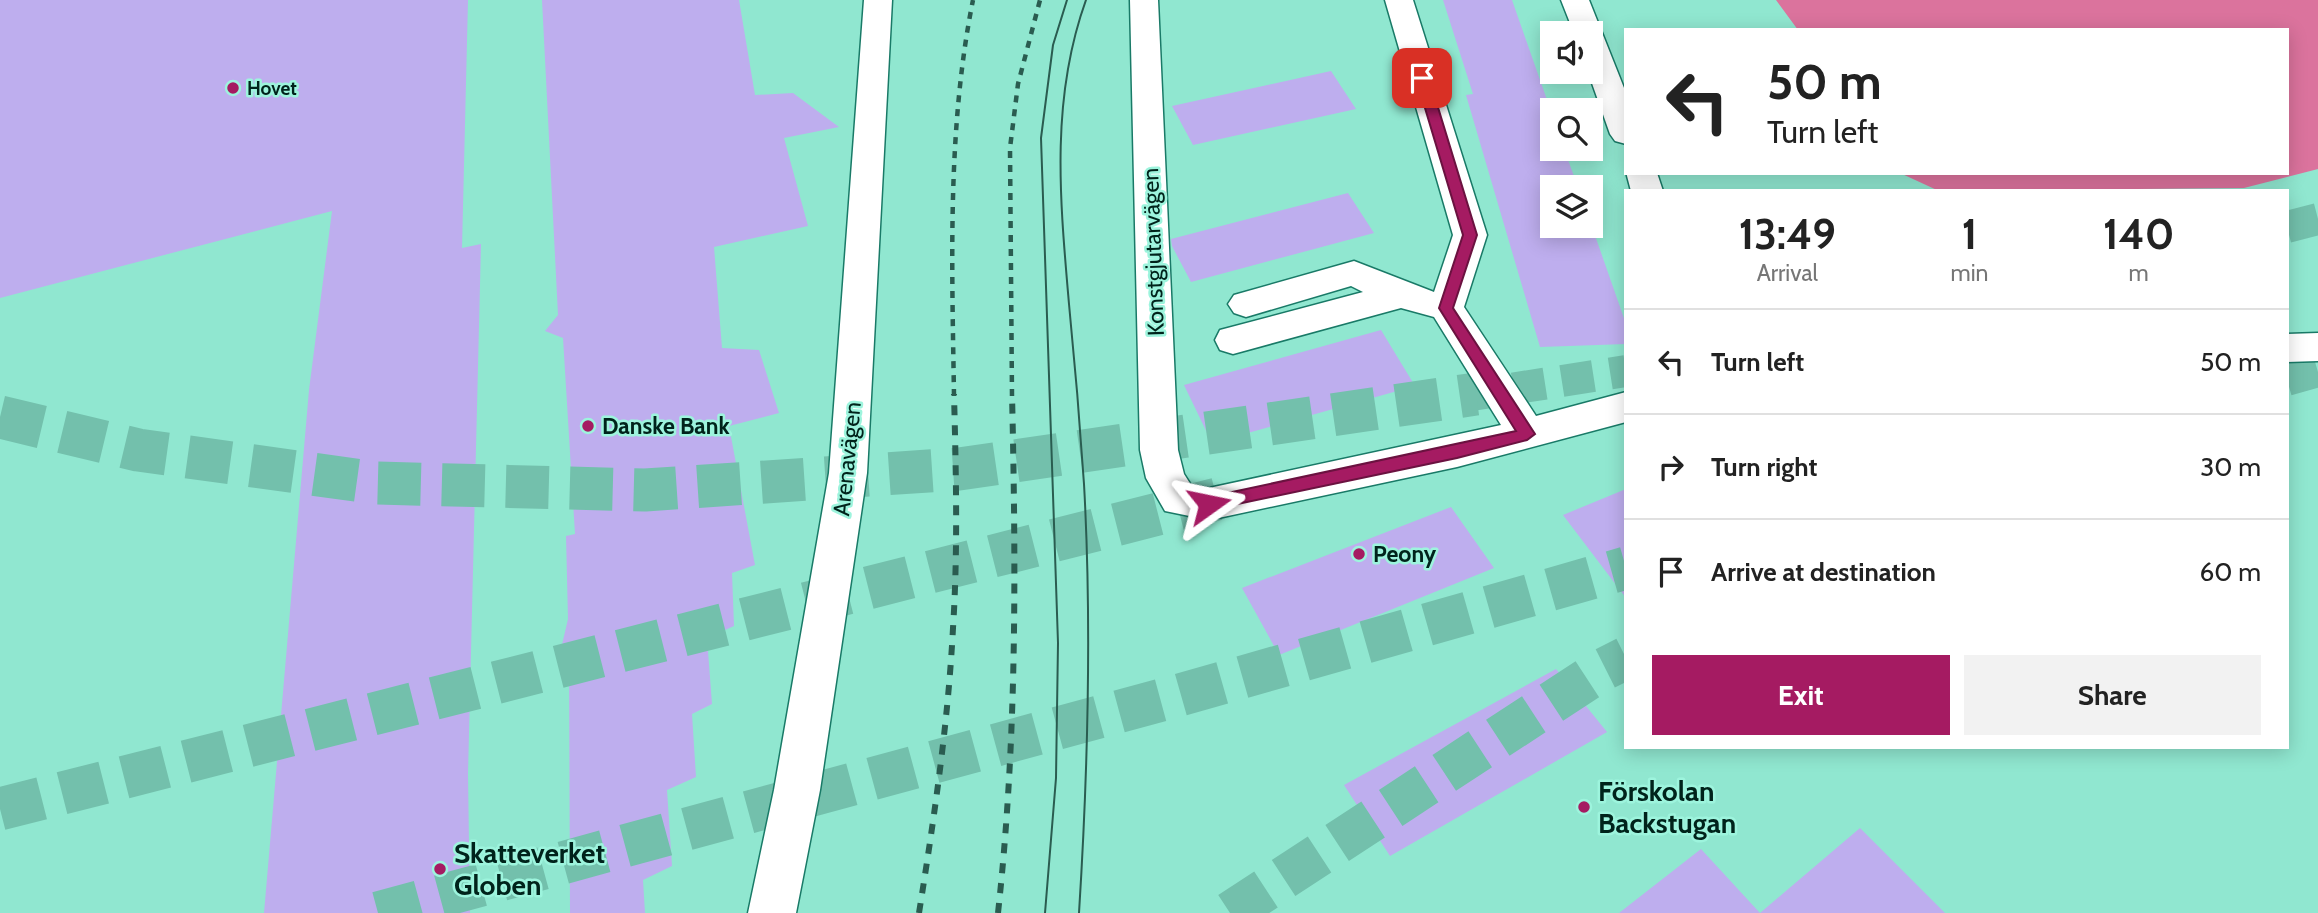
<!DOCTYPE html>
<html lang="en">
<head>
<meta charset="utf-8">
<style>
	:root { --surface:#fff; --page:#f2f2f2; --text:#222; --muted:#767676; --line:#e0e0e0; --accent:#a51b62 }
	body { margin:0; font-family:Cabin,sans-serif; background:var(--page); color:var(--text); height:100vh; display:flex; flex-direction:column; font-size:26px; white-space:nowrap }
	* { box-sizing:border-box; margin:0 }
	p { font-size:23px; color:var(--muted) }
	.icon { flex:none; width:38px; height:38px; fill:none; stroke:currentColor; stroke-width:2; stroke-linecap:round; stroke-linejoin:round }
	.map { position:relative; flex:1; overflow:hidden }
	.details { position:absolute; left:1624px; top:189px; width:665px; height:560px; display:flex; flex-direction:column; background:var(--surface); border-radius:0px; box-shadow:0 4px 18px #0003 }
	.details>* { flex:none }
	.banner { position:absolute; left:1624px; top:28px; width:665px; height:147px; border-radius:0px; box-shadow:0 4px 18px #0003; background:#fff; color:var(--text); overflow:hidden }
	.controls { position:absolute; left:1540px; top:21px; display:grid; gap:14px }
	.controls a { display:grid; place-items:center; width:63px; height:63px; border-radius:0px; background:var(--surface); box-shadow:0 4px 18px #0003; font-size:35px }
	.pin { position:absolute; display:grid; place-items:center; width:60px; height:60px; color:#fff; margin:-30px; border-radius:14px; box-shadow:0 4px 10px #0006 }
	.me { position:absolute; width:77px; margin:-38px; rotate:78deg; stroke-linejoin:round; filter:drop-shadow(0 0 5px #0008) }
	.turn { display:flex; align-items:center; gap:24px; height:147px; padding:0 28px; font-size:32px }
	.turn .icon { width:91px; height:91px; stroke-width:2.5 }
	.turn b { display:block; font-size:49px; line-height:60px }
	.eta { display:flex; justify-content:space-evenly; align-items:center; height:119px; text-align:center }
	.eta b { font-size:42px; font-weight:800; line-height:49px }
	.action { display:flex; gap:14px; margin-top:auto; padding:14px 28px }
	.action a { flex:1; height:80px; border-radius:0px; background:var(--accent); color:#fff; font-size:28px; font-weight:800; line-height:80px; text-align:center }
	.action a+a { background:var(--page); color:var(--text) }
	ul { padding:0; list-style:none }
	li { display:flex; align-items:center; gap:21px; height:105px; padding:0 28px; border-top:2px solid var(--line) }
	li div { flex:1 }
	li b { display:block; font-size:26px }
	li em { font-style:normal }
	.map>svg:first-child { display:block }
	.forest { fill:#db739d }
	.building { fill:#beaeee }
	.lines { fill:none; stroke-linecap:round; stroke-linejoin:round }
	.highway-tunnel-far1 { stroke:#73c0ac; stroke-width:32; stroke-dasharray:32 17; stroke-linecap:butt }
	.highway-tunnel { stroke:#73c0ac; stroke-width:43; stroke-dasharray:43 21; stroke-linecap:butt }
	.minor-casing { stroke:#197a67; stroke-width:3 }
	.major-casing { stroke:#197a67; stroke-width:3 }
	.minor { fill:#fff; fill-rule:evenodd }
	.major { fill:#fff; fill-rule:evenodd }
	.tram { stroke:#2a5c50; stroke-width:2 }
	.rail-far1 { stroke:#2a5c50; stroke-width:4.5; stroke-dasharray:7 7; stroke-linecap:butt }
	.rail { stroke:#2a5c50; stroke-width:6; stroke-dasharray:10 10; stroke-linecap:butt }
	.route { fill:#a51b62; stroke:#6b1240; stroke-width:2 }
	.poi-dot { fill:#a51b62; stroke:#9df4dd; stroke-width:2.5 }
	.labels { text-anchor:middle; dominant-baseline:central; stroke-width:5; stroke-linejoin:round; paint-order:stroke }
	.far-poi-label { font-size:19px; font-weight:bold; fill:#00231b; stroke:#9df4dd; text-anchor:start }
	.street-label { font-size:23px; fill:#00231b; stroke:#9df4dd }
	.poi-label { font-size:23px; font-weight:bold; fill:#00231b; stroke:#9df4dd; text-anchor:start }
	.near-poi-label { font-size:28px; font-weight:bold; fill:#00231b; stroke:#9df4dd; text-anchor:start }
</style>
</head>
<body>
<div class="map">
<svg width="2318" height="913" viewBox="0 0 2318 913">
	<rect width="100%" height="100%" fill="#90e7d0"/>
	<!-- forest -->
	<path class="forest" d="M1776,0H2318V169L2244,188L1939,191L1900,173H2287V30H1798Z"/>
	<!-- building -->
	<path class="building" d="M0,0H468L462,248L481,244L468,774L470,913H264L309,390L332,211L0,298Z
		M542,0H739L755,95L793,93L839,127L784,138L808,226L714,247L722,348L759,350L779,413L729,426L755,565L732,573L734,626L707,638L712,704L692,714L696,777L667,790L672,866L643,880L645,913H570L569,661L561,649L568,619L566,536L575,534L563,338L545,331L558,315Z
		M1443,0H1512L1552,114V149H1564L1578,187H1552V226L1591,224L1626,324V344L1540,347L1466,95L1473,94Z
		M1331,71L1356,109L1193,145L1172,106Z
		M1348,193L1374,233L1191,282L1172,246L1171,239Z
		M1381,330L1415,386L1212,443L1184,385Z
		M1626,489V598L1563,515Z
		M1451,507L1494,568L1279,655L1242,588Z
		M1556,669L1607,732L1390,856L1344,785Z
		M1860,828L1945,913H1619L1701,849L1760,913Z"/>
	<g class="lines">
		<!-- highway-tunnel-far1 -->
		<path class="highway-tunnel-far1" d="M2287,227L2318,219
			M2287,380L2318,371
			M1465,396L1626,371"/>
		<!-- highway-tunnel -->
		<path class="highway-tunnel" d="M0,417L138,450L377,483L645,490L959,469L1476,394
			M0,809L1217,499
			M378,913L1169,698L1626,568
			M1230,913L1600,671L1626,658"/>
		<defs>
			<path id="minor" d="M1130,0H1158L1178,450L1184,474L1191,485L1209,488L1501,425L1434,317L1401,308L1233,354L1220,350L1215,340L1220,330L1363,292L1351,286L1246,317L1234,313L1228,304L1234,295L1354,261L1434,292L1453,235L1385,0H1413L1487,235L1464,307L1536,416L1626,392V422L1457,467L1209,520L1165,511L1146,478L1140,450Z
				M1561,0H1589L1626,93V144L1615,141L1610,134L1588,72H1591V33H1574Z
				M1626,172L1657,173L1663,191H1631Z
				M2318,333V361L2287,362V334Z"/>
			<path id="major" d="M864,0H892L867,473L820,790L796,913H748L774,790L829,473Z"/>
		</defs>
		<!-- minor casing -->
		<use href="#minor" class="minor-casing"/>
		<!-- major casing -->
		<use href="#major" class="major-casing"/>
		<!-- minor -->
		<use href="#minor" class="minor"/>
		<!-- major -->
		<use href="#major" class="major"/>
		<!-- tram -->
		<path class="tram" d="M1045,913L1056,778L1058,643L1041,138L1053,45L1067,0
			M1079,913C1088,770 1092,627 1084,484C1080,424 1075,364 1069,304C1060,200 1050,100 1086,0"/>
		<!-- rail-far1 -->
		<path class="rail-far1" d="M954,396C952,265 947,129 973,0
			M1012,396L1010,148L1018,84L1040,0"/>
		<!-- rail -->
		<path class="rail" d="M919,913C934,819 948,724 953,628C958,550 956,472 954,394
			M998,913C1017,740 1016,568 1012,394"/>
	</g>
	<!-- route -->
	<path class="route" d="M1422,74L1429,78L1477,235L1453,308L1535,434L1527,440L1457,458L1209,510L1204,508L1201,504L1209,497L1516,431L1439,308L1463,235L1416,78Z"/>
	<!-- markers -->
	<g class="poi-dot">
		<circle cx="233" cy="88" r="7"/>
		<circle cx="588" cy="426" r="7"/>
		<circle cx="1359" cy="554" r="7"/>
		<circle cx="1584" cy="807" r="7"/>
		<circle cx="440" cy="869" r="7"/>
	</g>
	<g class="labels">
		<!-- far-poi labels -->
		<g class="far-poi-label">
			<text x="247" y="88">Hovet</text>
		</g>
		<!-- street labels -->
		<g class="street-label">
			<text transform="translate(1153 252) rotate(-92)">Konstgjutarvägen</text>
			<text transform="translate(847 459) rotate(-84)">Arenavägen</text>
		</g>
		<!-- poi labels -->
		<g class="poi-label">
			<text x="602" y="426">Danske Bank</text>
			<text x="1373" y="554">Peony</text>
		</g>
		<!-- near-poi labels -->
		<g class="near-poi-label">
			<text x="1598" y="791">Förskolan<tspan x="1598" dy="32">Backstugan</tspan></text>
			<text x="454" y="853">Skatteverket<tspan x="454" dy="32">Globen</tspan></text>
		</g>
	</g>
</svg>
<div class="controls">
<a><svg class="icon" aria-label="sound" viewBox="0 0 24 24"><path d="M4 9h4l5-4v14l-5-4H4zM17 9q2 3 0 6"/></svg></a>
<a><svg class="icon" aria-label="search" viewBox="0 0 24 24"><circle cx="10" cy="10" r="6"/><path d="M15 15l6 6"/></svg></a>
<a><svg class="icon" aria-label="layers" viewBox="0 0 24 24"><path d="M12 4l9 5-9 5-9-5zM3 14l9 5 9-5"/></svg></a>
</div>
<div class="pin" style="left:1422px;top:78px;background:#d93025"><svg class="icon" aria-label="arrive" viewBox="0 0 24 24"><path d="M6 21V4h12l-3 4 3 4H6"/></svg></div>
<svg class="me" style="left:1209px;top:504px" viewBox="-20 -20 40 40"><path d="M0-17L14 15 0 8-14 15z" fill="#a51b62" stroke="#fff" stroke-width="4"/></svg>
<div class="banner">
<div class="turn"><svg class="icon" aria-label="left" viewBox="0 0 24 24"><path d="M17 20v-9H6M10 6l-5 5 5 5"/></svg><div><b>50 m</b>Turn left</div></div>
</div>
<section class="details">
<div class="eta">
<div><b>13:49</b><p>Arrival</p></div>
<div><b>1</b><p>min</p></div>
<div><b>140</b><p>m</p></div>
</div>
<ul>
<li><svg class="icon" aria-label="left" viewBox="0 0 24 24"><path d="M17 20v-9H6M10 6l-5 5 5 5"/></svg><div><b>Turn left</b></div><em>50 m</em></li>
<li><svg class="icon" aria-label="right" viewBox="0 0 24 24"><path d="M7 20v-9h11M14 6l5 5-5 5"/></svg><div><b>Turn right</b></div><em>30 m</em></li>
<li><svg class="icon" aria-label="arrive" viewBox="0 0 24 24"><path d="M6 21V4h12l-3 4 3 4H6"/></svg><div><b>Arrive at destination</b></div><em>60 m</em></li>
</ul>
<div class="action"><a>Exit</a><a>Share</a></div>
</section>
</div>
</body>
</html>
